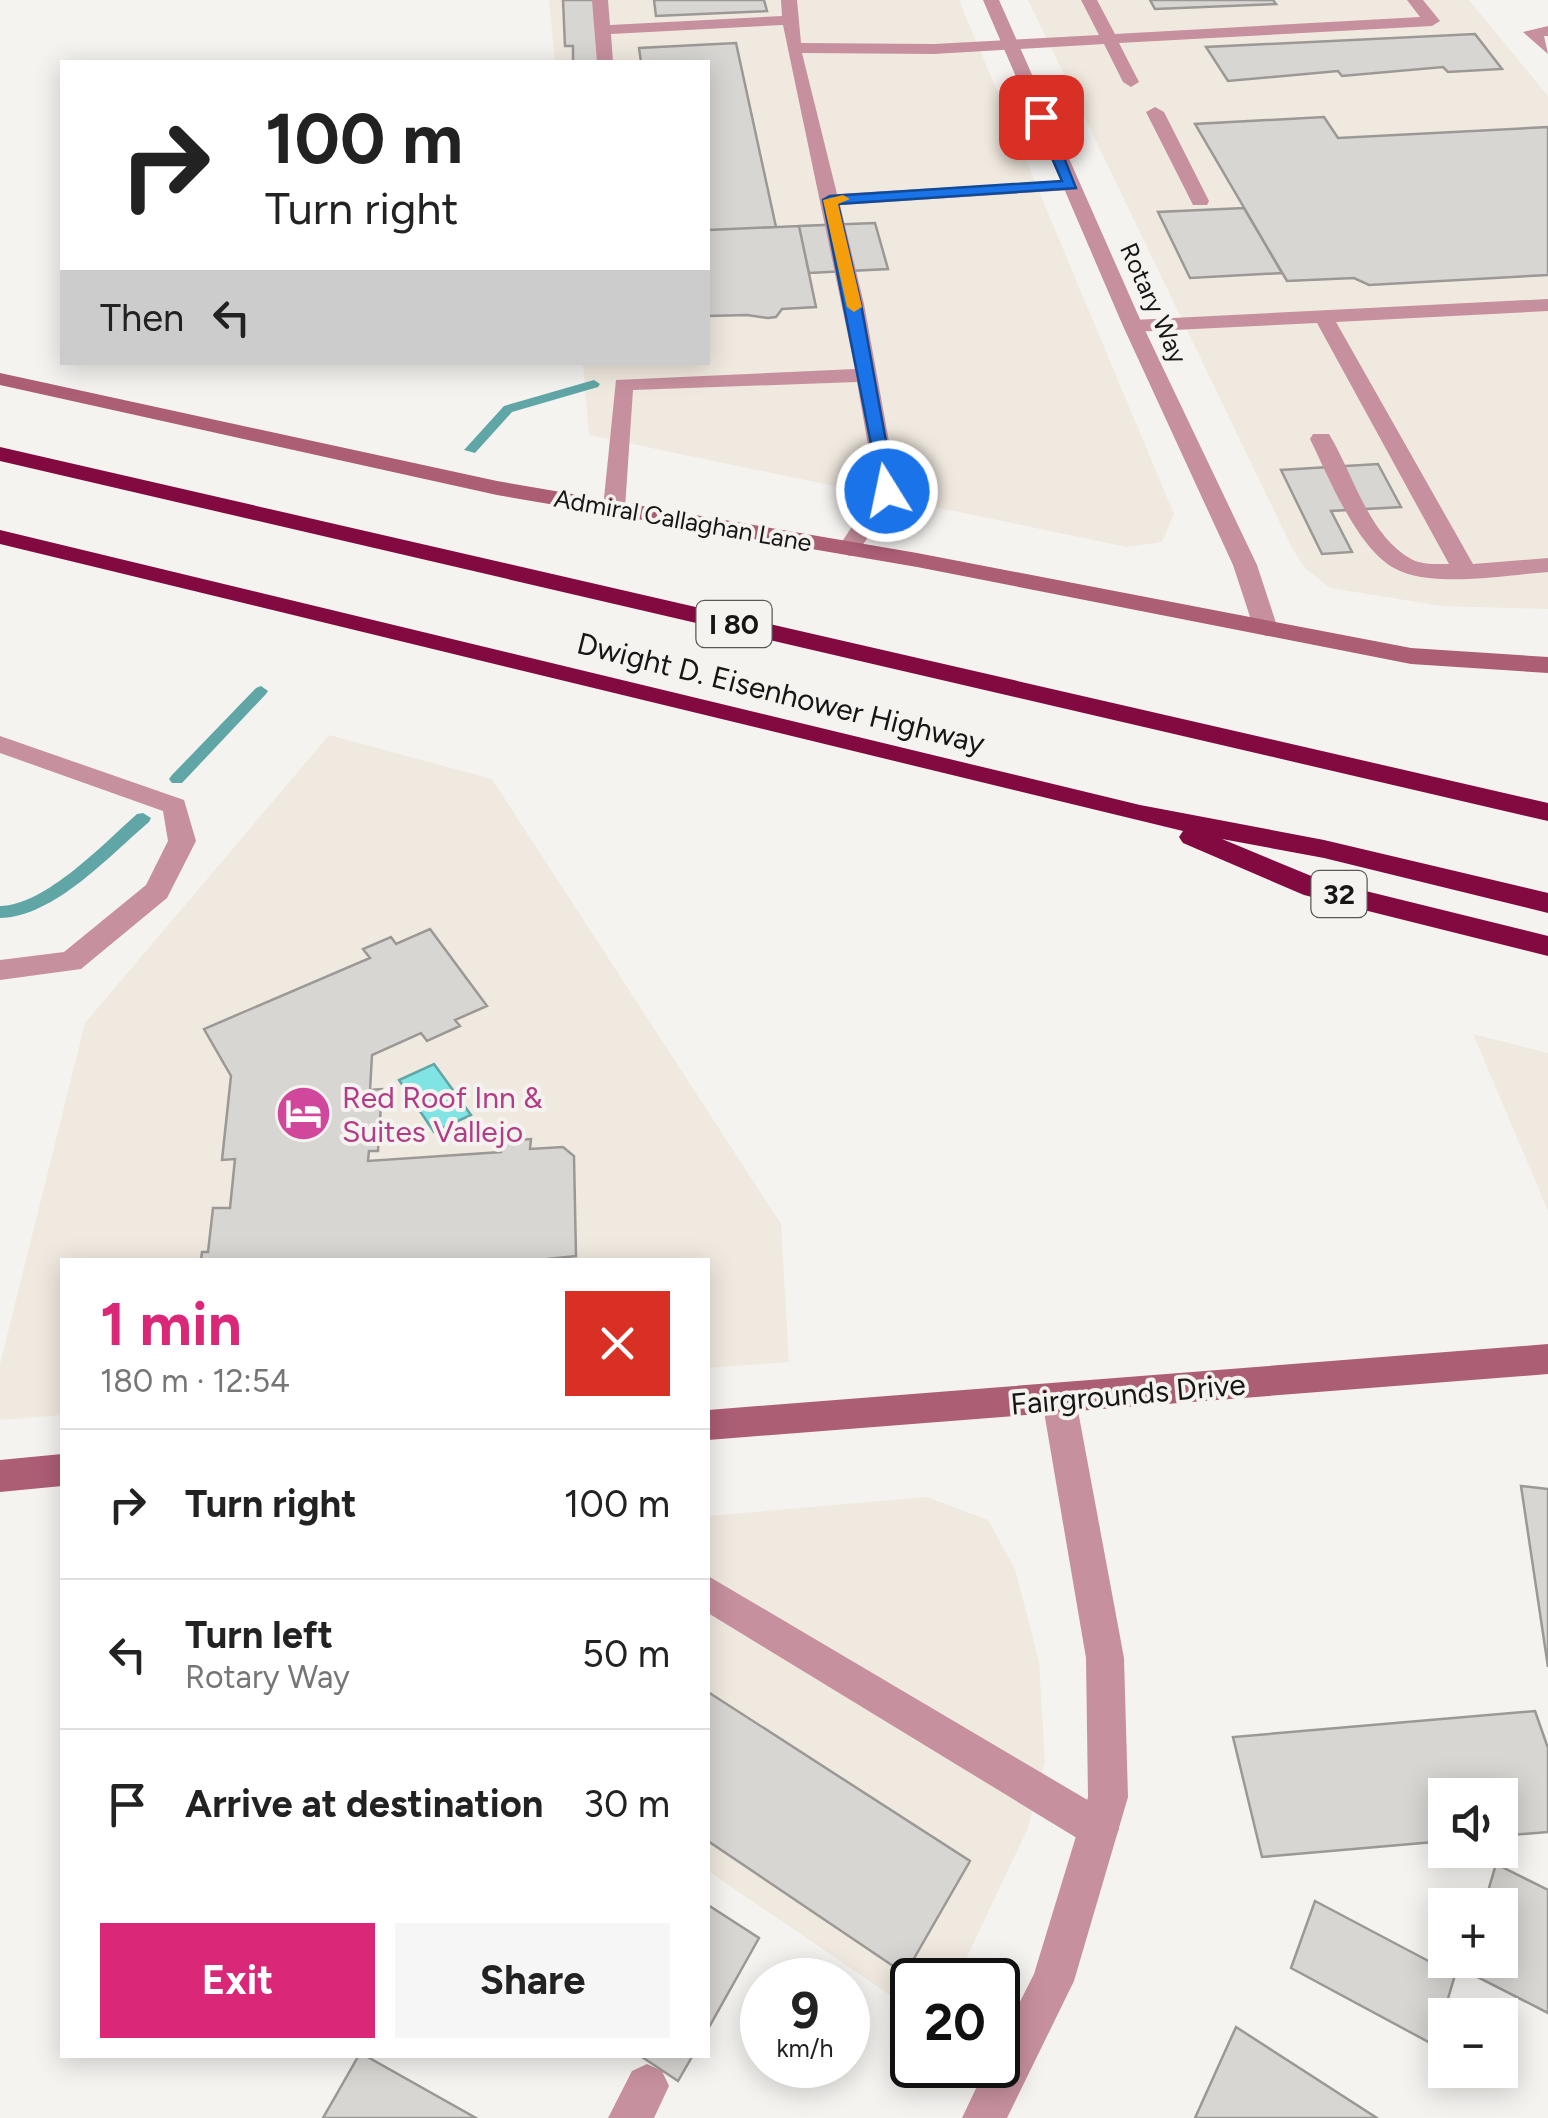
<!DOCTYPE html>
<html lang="en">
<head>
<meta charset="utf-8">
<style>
	:root { --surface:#fff; --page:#f6f6f6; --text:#222; --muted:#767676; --line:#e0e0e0; --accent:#db2777 }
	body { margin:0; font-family:Figtree,sans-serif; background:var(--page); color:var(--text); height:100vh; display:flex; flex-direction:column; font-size:38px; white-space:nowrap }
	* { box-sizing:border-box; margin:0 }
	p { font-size:32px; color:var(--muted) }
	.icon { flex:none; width:55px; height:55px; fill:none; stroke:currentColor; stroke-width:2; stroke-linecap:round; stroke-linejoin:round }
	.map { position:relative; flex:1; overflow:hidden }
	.details { position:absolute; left:60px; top:1258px; width:650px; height:800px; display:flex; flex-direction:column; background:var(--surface); border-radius:0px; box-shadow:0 5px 25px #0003 }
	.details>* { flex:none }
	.guide { position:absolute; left:60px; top:60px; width:650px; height:305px; border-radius:0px; box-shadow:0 5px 25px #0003; background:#fff; color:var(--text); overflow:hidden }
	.buttons { position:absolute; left:1428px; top:1778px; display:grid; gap:20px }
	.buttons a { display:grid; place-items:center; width:90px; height:90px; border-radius:0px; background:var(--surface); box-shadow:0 5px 25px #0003; font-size:50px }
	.speed { position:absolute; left:740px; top:1958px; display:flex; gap:20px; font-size:50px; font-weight:700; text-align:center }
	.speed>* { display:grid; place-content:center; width:130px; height:130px; border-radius:50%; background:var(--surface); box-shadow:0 5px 25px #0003; line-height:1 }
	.speed small { font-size:25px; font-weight:400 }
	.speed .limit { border:5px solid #111; border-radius:15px; background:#fff; color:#111 }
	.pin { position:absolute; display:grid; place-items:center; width:85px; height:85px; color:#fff; margin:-42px; border-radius:20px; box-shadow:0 5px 15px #0006 }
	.me { position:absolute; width:110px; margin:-55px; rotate:350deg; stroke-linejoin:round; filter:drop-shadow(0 0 8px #0008) }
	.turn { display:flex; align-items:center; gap:35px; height:210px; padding:0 40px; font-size:45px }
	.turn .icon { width:130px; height:130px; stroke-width:2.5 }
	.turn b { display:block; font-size:70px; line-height:85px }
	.then { display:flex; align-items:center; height:95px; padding:0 40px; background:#0003; gap:20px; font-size:38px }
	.round { display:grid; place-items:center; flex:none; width:105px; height:105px; border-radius:0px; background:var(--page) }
	.overview { display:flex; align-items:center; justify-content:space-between; height:170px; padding:0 40px }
	h1 { font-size:60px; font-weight:700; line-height:75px; color:var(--accent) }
	.action { display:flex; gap:20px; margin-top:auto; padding:20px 40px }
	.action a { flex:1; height:115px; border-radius:0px; background:var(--accent); color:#fff; font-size:40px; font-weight:700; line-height:115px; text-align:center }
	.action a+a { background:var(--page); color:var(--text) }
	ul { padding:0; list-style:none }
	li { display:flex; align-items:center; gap:30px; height:150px; padding:0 40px; border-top:2px solid var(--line) }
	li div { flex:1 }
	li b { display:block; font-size:38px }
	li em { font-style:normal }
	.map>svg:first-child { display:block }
	.built { fill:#f0e9df }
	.water { fill:#80e3e4; stroke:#60a6a6; stroke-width:2.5 }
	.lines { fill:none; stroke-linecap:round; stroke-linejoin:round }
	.stream { fill:#60a6a6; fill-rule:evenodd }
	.building { fill:#d8d6d3; stroke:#9b9896; stroke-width:2.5 }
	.lane { fill:#c7909e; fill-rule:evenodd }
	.street { fill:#c7909e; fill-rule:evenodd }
	.secondary { fill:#ac5e75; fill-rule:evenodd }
	.highway { fill:#820a40; fill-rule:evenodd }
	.route { fill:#1a73e8; stroke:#114b97; stroke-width:2.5 }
	.slow { fill:#f59e0b }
	.labels { text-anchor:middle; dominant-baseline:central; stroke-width:8; stroke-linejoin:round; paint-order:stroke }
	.far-street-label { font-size:25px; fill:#171615; stroke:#f5f3f0 }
	.shield { fill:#f5f3f0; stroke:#5a5857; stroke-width:2.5 }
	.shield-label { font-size:28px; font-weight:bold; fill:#171615 }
	.street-label { font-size:30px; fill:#171615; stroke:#f5f3f0 }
	.hotel-label { font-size:30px; fill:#b23c85; stroke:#f5f3f0; text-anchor:start }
</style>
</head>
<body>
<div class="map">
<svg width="1548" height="2118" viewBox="0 0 1548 2118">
	<rect width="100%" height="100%" fill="#f5f3f0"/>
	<!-- built -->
	<path class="built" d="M549,0H959L1174,514L1162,542L1127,547L589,435L583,363L708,362V62H555Z
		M1028,0H1469L1548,96V609L1442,606L1330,588L1306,569L1293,550Z
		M329,735L492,779L781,1224L789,1362L708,1368V1260H62V1415L0,1420V1364L85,1023Z
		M1473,1034L1548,1053V1211Z
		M927,1497L988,1520L1015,1569L1039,1661L1045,1762L1028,1828L956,1980H912V2010L708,1871V1516Z"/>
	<!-- water -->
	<path class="water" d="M434,1064L471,1115L434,1132L399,1080Z"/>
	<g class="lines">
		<!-- stream -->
		<path class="stream" d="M594,380L600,384L598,387L512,412L475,453L464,450L504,406Z
			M261,686L268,691L266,694L182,783H172L169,779L172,775L256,688Z
			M143,813L151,818L149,822C109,856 54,917 0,918V906C46,905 103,844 137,814Z"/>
	</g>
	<!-- building -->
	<path class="building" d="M563,0H599L603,62H573V46H565Z
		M654,0H764L767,11L656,16Z
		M1150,0H1273L1276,4L1155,9Z
		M1475,34L1502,69L1448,72L1443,67L1342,76L1338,71L1228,81L1206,47Z
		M736,43L776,227L708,230V62H641L639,48Z
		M1324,117L1338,138L1548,127V275L1369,285L1354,278L1287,281L1195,124Z
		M1244,208L1282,273L1190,278L1158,212Z
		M875,223L888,269L809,273L799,226Z
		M799,226L816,307L782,309L776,317L768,318L747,315L708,316V230Z
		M1378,464L1401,507L1331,511L1352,552L1322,554L1281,470Z
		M430,929L487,1006L455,1020L460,1026L427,1041L421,1033L372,1055L370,1090L382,1089L378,1151H369L368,1161L501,1152V1141L531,1139L530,1149L563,1147L574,1156L576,1256L537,1260H201L202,1252H208L213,1208H230L235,1159L222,1160L231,1076L204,1029L370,958L363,949L391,937L396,944Z
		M1521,1486L1548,1489V1667Z
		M708,1692L970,1861L905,1974L708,1841Z
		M1535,1711L1548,1748V1832L1500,1836V1795H1445V1841L1262,1857L1233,1737Z
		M1496,1864L1548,1890V2013L1464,1970L1467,1960H1500V1905H1484Z
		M1315,1901L1455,1975L1434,2045L1291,1968Z
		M708,1905L759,1938L708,2029Z
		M1236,2027L1377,2118H1195Z
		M359,2055H364L476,2118H323Z
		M639,2055H693L678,2081Z"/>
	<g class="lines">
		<!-- lane -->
		<path class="lane" d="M592,0H608L610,25L782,16L781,0H797L801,43L934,44L1099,35L1081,0H1097L1115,34L1420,17L1407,0H1423L1440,21L1432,26L1119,43L1139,82L1131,87L1123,82L1104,44L934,54L802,53L837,194L1071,180L1080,185L1071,190L840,205L864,304L898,491L857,554L849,556L837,549L876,491L857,382L633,390L625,508L614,515L603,508L616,380L855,369L783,25L611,34L613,62H597Z
			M1548,26V36H1544L1548,54L1523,32Z
			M1155,107L1164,112L1209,201L1207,205H1193L1191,201L1146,112Z
			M1548,299V311L1336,322L1473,564L1548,558V572C1507,575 1431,589 1394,568C1357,548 1328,476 1310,439L1313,434H1329C1353,473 1368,535 1411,559C1422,565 1437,564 1449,564L1317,323L1133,332L1123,326L1133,320Z
			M708,1576L1113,1815L1119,1829L1113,1843L1099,1849L1085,1843L708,1613Z
			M647,2064L662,2071L669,2086L654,2118H608L632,2071Z"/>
		<!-- street -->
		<path class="street" d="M983,0H999L1143,326L1257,565L1278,629L1275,634L1266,636L1254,629L1233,565L1123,326Z
			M0,736L184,800L196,841L167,898L81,969L0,980V960L64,952L146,885L168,841L163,811L0,753Z
			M1059,1385L1071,1389L1076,1400L1124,1658L1128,1797L1074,1981L1007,2118H962L987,2065H998V2045L1034,1974L1088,1797L1086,1658L1042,1400L1047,1389Z"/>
		<!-- secondary -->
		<path class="secondary" d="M0,373L497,481L917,553L1411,648L1548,657V673L1411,664L917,567L497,495L0,385Z
			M1548,1344V1374L708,1440V1410Z
			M62,1454V1486L0,1492V1460Z"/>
		<!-- highway -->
		<path class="highway" d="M0,447L1548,803V821L0,461Z
			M0,530L1140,805L1324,840L1548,893V913L1324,858L1222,839L1321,880L1548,936V956L1304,895L1183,843L1179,837L1183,831L0,544Z"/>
	</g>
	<!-- route -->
	<path class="route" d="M1041,113L1048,117L1076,188L838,204L861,304L895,491L881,495L823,200L830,196L1062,181L1034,117Z"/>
	<!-- slow -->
	<path class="slow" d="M843,195L850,199L838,204L862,307L854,312L847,307L823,200Z"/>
	<!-- icons -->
	<defs>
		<symbol id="hotel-disc" viewBox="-11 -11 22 22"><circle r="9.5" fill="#d1479c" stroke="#f5f3f0"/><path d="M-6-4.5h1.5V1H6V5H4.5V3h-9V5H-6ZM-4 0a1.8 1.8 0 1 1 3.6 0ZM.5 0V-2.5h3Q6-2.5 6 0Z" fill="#fff"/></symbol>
	</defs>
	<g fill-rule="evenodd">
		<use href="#hotel-disc" x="272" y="1082" width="63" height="63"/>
	</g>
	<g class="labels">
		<!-- far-street labels -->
		<g class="far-street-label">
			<text transform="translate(1154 303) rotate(66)">Rotary Way</text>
			<text transform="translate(683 520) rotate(10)">Admiral Callaghan Lane</text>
		</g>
		<!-- shield labels -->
		<g class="shield">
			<rect x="696.5" y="601" width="75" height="46" rx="8"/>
			<rect x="1311.5" y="871" width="55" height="46" rx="8"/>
		</g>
		<g class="shield-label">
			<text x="734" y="624">I 80</text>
			<text x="1339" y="894">32</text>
		</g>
		<!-- street labels -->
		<g class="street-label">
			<text transform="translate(781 693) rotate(14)">Dwight D. Eisenhower Highway</text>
			<text transform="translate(1128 1394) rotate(-5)">Fairgrounds Drive</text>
		</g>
		<!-- hotel labels -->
		<g class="hotel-label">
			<text x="342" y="1097">Red Roof Inn &amp;<tspan x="342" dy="34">Suites Vallejo</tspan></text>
		</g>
	</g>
</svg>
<div class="buttons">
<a><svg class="icon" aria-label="sound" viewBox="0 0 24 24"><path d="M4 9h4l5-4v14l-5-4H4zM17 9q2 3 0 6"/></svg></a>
<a>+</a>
<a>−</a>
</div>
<div class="speed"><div>9<small>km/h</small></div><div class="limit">20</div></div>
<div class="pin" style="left:1041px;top:117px;background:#d93025"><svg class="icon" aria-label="arrive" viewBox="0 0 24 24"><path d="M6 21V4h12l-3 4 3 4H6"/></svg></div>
<svg class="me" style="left:887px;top:491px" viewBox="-20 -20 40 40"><circle r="17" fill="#1a73e8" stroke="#fff" stroke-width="3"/><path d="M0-11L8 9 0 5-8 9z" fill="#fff"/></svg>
<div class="guide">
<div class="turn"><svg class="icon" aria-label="right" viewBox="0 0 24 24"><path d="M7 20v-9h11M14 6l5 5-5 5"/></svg><div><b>100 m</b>Turn right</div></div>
<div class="then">Then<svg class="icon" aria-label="left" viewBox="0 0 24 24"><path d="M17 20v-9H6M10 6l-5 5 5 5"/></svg></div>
</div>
<section class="details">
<div class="overview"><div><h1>1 min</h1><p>180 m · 12:54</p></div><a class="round" style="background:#d93025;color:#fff"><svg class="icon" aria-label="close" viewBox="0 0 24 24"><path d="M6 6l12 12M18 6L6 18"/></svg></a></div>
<ul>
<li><svg class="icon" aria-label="right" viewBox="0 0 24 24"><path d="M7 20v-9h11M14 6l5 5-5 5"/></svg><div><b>Turn right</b></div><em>100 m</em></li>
<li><svg class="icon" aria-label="left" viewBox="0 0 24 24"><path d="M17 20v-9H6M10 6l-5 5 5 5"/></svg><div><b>Turn left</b><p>Rotary Way</p></div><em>50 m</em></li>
<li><svg class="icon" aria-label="arrive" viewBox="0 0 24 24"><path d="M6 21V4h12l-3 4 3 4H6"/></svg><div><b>Arrive at destination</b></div><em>30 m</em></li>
</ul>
<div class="action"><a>Exit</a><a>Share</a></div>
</section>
</div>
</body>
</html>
